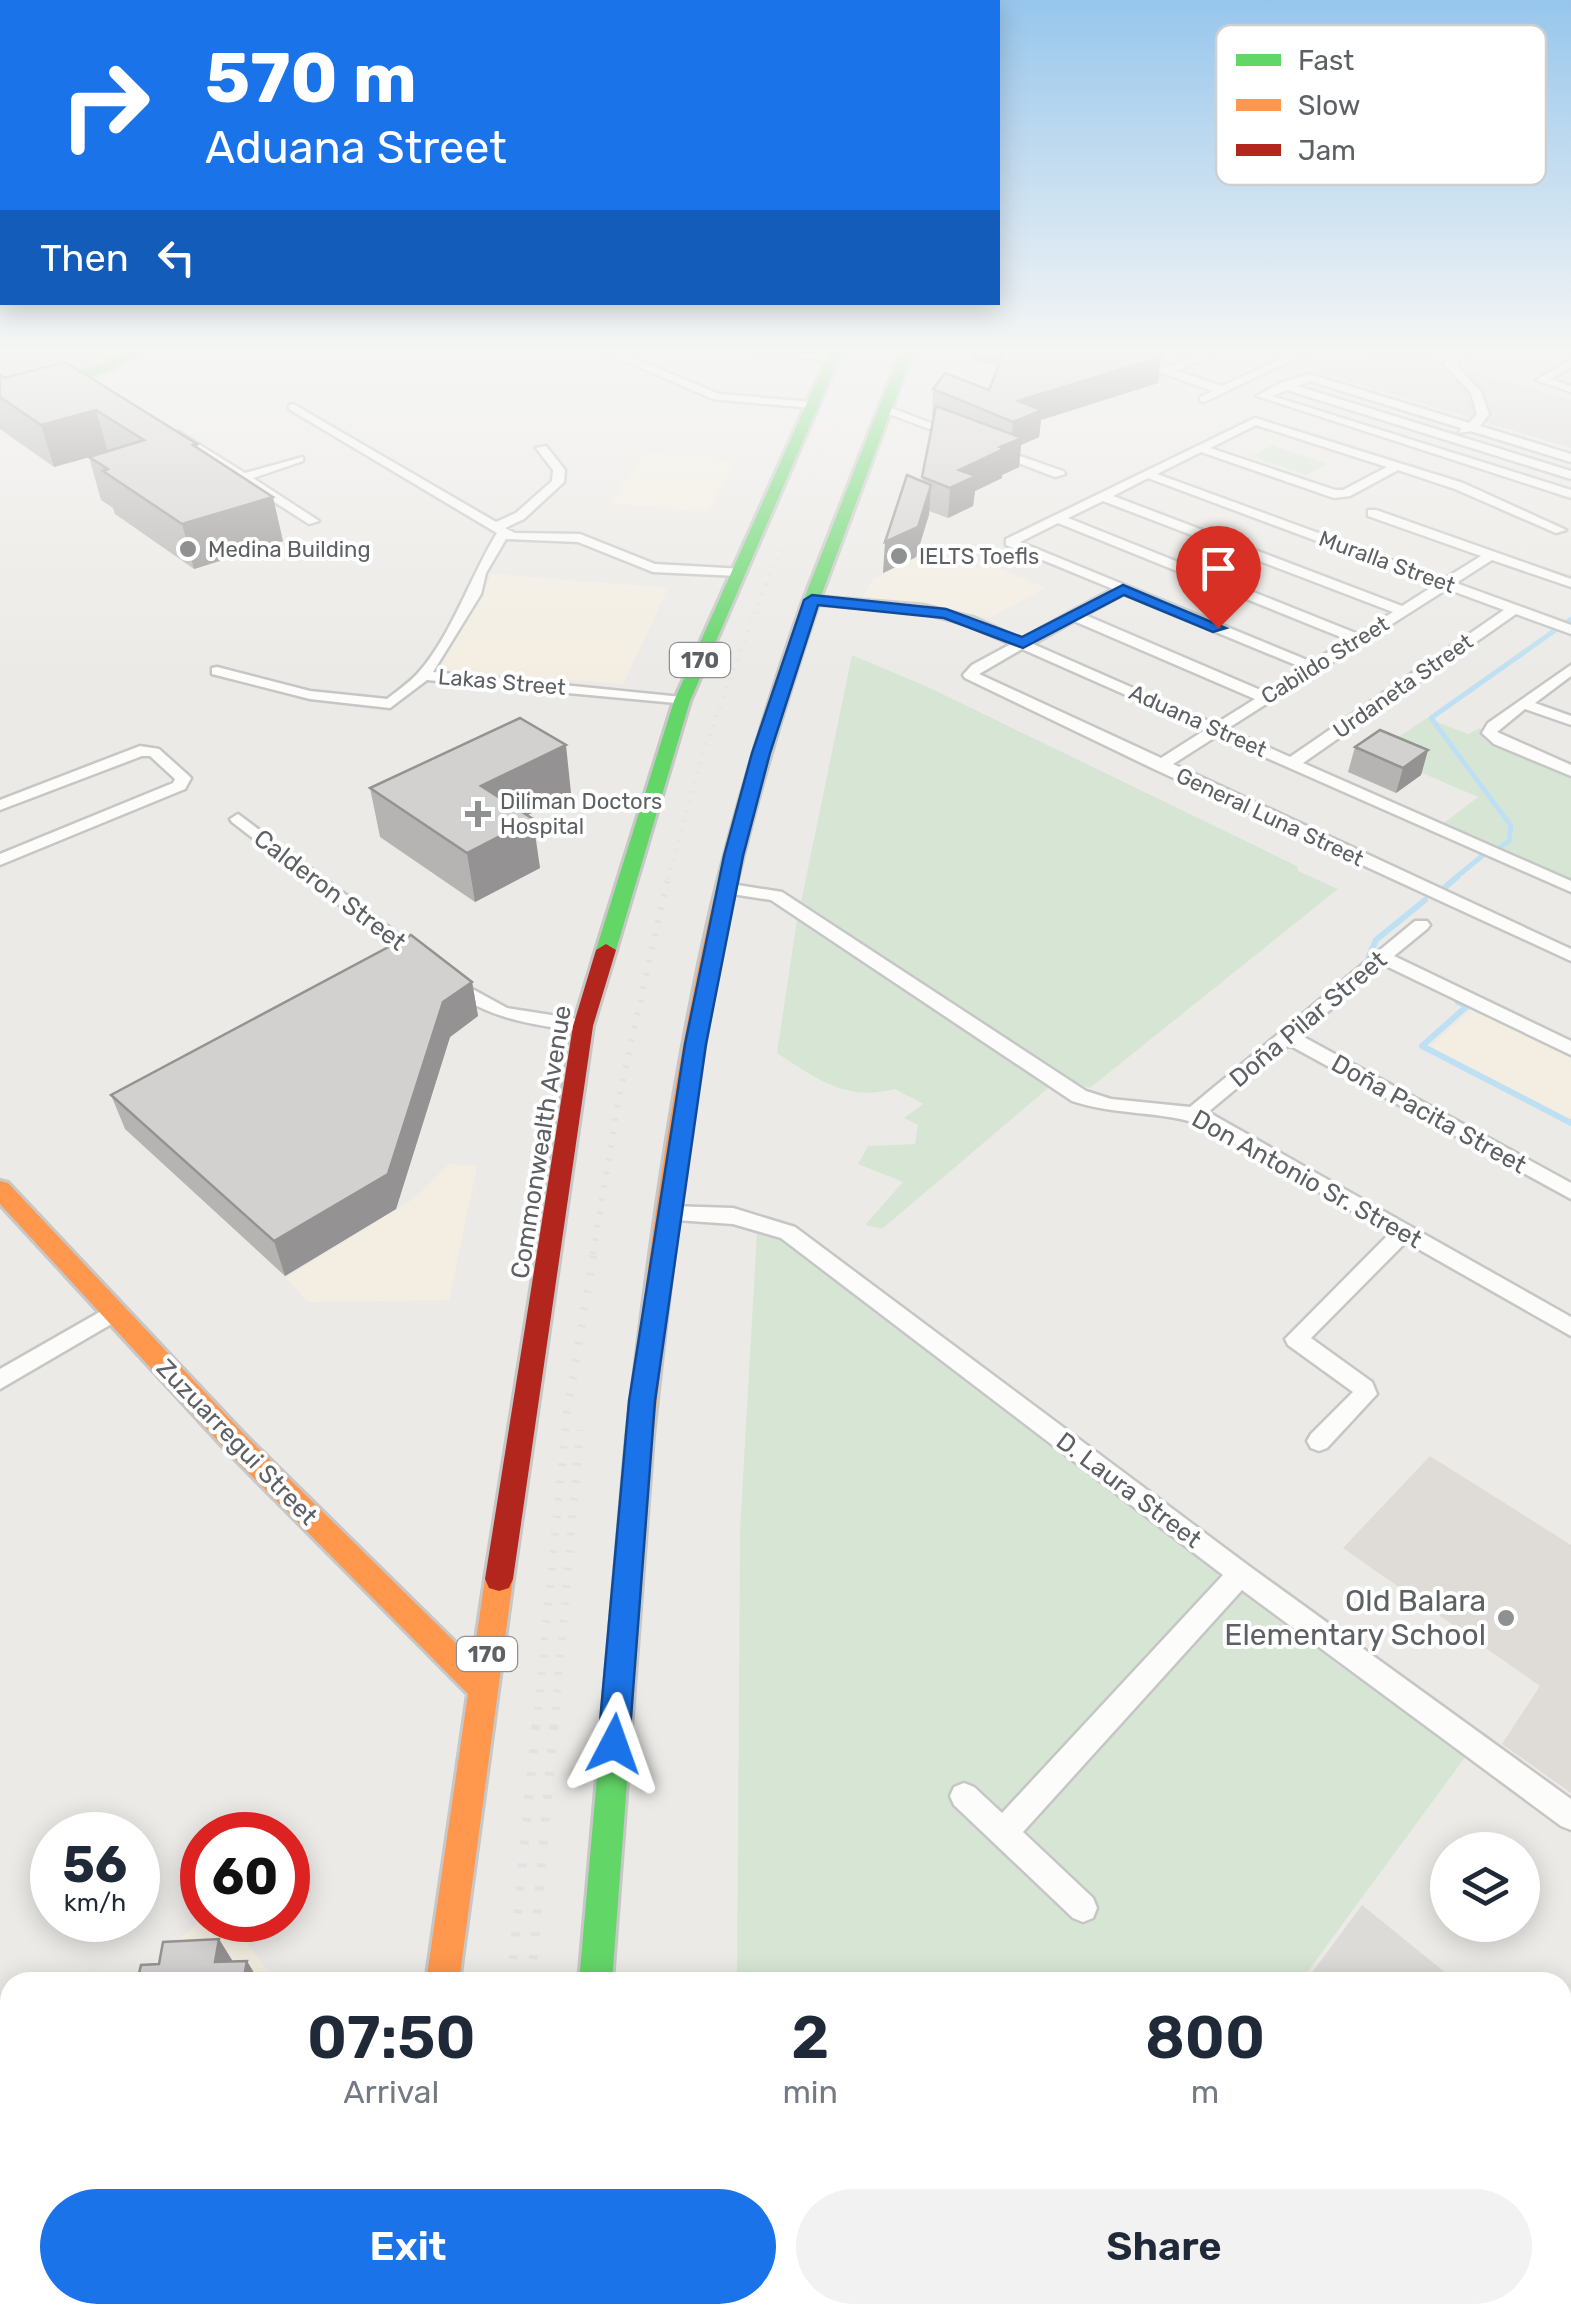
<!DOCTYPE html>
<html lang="en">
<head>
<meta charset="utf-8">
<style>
	:root { --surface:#fff; --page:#f2f2f3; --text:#1f2937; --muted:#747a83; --accent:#1a73e8 }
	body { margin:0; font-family:Rubik,sans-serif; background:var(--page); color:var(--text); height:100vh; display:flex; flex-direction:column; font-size:38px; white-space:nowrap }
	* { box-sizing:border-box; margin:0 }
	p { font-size:32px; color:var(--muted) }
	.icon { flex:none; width:55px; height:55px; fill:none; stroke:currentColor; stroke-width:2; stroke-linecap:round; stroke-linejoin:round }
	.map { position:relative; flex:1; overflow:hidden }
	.side { position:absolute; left:0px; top:1972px; width:1572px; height:352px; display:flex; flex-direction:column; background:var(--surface); border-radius:30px 30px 0 0; box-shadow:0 5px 25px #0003 }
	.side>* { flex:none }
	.top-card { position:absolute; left:0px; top:0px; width:1000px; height:305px; box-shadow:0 5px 25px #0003; background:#1a73e8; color:#fff; overflow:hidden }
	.buttons { position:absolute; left:1430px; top:1832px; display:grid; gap:20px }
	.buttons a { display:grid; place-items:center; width:110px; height:110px; border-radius:50%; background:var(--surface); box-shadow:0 5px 25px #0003; font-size:50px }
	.speed { position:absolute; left:30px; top:1812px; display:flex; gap:20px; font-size:50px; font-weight:700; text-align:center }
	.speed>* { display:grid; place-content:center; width:130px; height:130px; border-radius:50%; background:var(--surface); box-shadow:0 5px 25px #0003; line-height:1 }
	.speed small { font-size:25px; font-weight:400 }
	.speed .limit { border:15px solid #d22; background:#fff; color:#111 }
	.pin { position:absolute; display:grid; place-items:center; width:85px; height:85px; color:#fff; margin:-102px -42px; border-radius:50% 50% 50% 0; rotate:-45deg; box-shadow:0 0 10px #0007 }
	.pin .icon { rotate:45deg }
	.me { position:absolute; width:110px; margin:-55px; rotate:4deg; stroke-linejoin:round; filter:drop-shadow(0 0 8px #0008) }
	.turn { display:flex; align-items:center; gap:35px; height:210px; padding:0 40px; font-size:45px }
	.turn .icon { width:130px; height:130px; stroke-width:2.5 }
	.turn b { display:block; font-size:70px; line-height:85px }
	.then { display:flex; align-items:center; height:95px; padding:0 40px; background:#0003; gap:20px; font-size:38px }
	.eta { display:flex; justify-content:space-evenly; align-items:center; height:170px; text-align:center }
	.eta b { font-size:60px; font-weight:600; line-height:70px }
	.button { display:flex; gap:20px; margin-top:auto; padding:20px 40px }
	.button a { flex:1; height:115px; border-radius:60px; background:var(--accent); color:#fff; font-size:40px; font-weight:600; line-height:115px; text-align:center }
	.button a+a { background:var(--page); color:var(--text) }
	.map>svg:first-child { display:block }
	.commercial { fill:#f4eee2 }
	.industrial { fill:#dddbd8 }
	.education { fill:#dfdcd7 }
	.green { fill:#d7e6d4 }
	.water { fill:#bfe0f2 }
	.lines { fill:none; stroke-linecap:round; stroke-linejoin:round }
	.stream-far2 { stroke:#bfe0f2; stroke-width:4 }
	.stream-far1 { stroke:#bfe0f2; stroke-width:5 }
	.stream { stroke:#bfe0f2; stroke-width:6 }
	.street-casing { stroke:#c6c6c6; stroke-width:5 }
	.fast-casing { stroke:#c7c7c8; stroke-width:6 }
	.slow-casing { stroke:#c7c7c8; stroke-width:6 }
	.jam-casing { stroke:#c7c7c8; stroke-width:6 }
	.street { fill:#fcfcfb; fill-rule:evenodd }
	.fast { fill:#63d668; fill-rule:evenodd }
	.slow { fill:#ff974d; fill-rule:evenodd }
	.jam { fill:#b3261e; fill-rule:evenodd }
	.rail-far4 { stroke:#e3e2e2; stroke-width:4; stroke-dasharray:1 8; stroke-linecap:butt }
	.rail-far3 { stroke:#e3e2e2; stroke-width:5; stroke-dasharray:1 9; stroke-linecap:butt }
	.rail-far2 { stroke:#e3e2e2; stroke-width:6; stroke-dasharray:2.5 11; stroke-linecap:butt }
	.rail-far1 { stroke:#e3e2e2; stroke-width:8; stroke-dasharray:2.5 15; stroke-linecap:butt }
	.rail { stroke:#e3e2e2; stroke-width:9; stroke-dasharray:4 19; stroke-linecap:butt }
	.wall { fill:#b5b4b3 }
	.shaded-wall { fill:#949292 }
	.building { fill:#d3d1d0; stroke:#949292; stroke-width:2.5 }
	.route { fill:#1a73e8; stroke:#114b97; stroke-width:2.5 }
	.poi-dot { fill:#8f9092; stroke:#fff; stroke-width:4 }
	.labels { text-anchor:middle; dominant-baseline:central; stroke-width:8; stroke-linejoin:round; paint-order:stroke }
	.far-poi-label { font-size:22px; fill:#5d6064; stroke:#fff; text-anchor:start }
	.far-street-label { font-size:22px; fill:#5d6064; stroke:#fff }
	.shield { fill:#fff; stroke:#8e9092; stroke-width:2.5 }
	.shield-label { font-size:22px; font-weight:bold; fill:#5d6064 }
	.street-label { font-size:25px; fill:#5d6064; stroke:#fff }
	.near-poi-label { font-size:30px; fill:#5d6064; stroke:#fff; text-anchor:end }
	.key { fill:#fff; stroke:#cecfd0; stroke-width:2.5 }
	.key-label { font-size:28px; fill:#5d6064 }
</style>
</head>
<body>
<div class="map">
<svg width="1571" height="2324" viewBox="0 0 1571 2324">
	<rect width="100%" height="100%" fill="#eceae7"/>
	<!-- commercial -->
	<path class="commercial" d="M644,452L736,459L708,512L610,503Z
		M943,545L1045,588L989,618L931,604L862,599L872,580Z
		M493,574L668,588L623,684L433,669Z
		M1474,1007L1571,1054V1120L1430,1047Z
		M449,1164L477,1166L449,1300L308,1302L286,1278L415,1198Z
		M202,1919L230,1920L276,1982H132Z
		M10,2093V2199L0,2179V2102Z
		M69,2315H214L179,2324H74Z"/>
	<!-- industrial -->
	<path class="industrial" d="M1380,349H1396L1571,400V448L1312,370L1337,358L1361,363Z
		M1362,1905L1457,1982H1305Z
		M1563,2069L1571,2076V2324H1097L1088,2315H1562Z"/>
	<!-- education -->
	<path class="education" d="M1430,1456L1571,1545V1793L1502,1744L1540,1686L1343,1548Z"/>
	<!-- green -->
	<path class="green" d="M0,349H72L123,354L0,398Z
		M1273,445L1280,448L1328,464L1306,475L1252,456Z
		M852,655L928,687L1297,866L1298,871L1338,889L1090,1088L1060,1078L882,1229L865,1225L903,1182L858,1164L868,1146L915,1144L918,1125L904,1118L923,1104L895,1089C846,1102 817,1079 777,1053L796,926Z
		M1427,718L1468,734L1480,728L1488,740L1571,775V884L1440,826L1478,797L1392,760L1385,746Z
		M757,1231L782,1233L1469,1752L1300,1982H737L740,1531Z
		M740,2315H1056L1049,2324H740Z"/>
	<!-- water -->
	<path class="water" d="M0,349L105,353L68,364L0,360Z"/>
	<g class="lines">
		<!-- stream-far2 -->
		<path class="stream-far2" d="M196,349H372"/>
		<!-- stream-far1 -->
		<path class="stream-far1" d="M1499,848L1509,841L1511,826L1431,718L1571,619
			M1454,879L1482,856"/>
		<!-- stream -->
		<path class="stream" d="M1443,889L1457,877
			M1369,956L1376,940L1425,900
			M1458,1002L1467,1006L1422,1046L1571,1123"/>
		<defs>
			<path id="street" d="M598,349H611L719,394L812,402L818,405L812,408L713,399Z
				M736,349H769L838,358L833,361Z
				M1094,349H1108L1166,368L1200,352H1208V356L1176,371L1222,386L1302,349H1315L1204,402L1200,401V397L1213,391Z
				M1458,349H1469L1455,364L1481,392L1489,414L1480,426L1571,454V462L1471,431L1459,433L1461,428L1310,381L1297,386L1571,471V479L1287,390L1272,396L1571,490V498L1257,396L1280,383L1309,374L1469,423L1477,414L1471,393L1444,364Z
				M1571,360V367L1550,379L1571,386V392L1536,380Z
				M293,404L496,522L516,513L552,481L553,470L536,448L546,446L565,470L564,482L524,519L505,528L515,533L580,534L655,564L743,569L745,572L738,576L653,572L578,542L506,539L486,573L481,594L433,672L682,697L689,701L687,704L427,680L390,708L310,699L212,674V668L217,667L310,691L387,699C397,691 409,683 418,673C452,635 470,577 497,533L289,409V405Z
				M881,407H889L964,436L954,438L881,411Z
				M1255,418L1463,483L1566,530L1556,533L1455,489L1398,470L1350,496L1334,498L1201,452L1157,474L1444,579L1481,556L1368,516V510H1376L1571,579V587L1492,560L1456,583L1571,625V634L1516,614L1303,763L1571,881V892L1217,736L1173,764L1571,949V961L1154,769L965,678L963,675L972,665L1011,644L965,624L923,613L812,604L805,600L812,596L923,605L975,618L1021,639L1113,589L1006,545V539ZM1256,425L1387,467L1343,490H1335L1210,448ZM1148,478L1435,585L1402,606L1113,496ZM1103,501L1393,612L1358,634L1068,518ZM1058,523L1348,640L1312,662L1020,542ZM1447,589L1504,610L1290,757L1227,729ZM1124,594L1303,668L1265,692L1085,615ZM1074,621L1255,699L1215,724L1033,644ZM1022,649L1205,730L1161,758L979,674Z
				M171,432H179L245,473L303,457V461L253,478L319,521L309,524L171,436Z
				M994,447L1063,471L1065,474L1055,477L990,452V448Z
				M1571,665V676L1535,703L1571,716V725L1525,709L1497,732L1571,765V776L1494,744L1482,733L1488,723Z
				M140,746L159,749L188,775L191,778L185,789L0,865V854L173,783L175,779L150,756H142L0,810V800Z
				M238,814L425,954L428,958L425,962H413L232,822L230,819Z
				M725,883L782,892L1086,1091L1111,1099L1190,1107L1415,921H1427L1430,925L1427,929L1394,956L1571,1041V1055L1384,965L1300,1035L1571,1183V1199L1289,1045L1208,1112L1571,1317V1336L1406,1242L1311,1338L1372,1382L1377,1394L1327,1448L1319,1451L1311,1448L1307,1441L1311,1434L1353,1392L1288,1345L1285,1339L1390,1233L1205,1126C1162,1110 1116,1116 1072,1101L771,900L719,892V884Z
				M454,979L507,1008L583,1020L592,1026L583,1032C533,1025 490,1019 448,989L445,985L448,981Z
				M669,1206L733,1208L795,1227L1249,1566L1571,1799V1830L1561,1826L1242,1590L1023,1832L1093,1898L1097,1908L1093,1918L1083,1922L1073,1918L954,1805L950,1796L954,1787L964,1783L974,1787L1002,1813L1223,1575L781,1238L733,1224L662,1219L659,1214L662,1209Z
				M112,1305L120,1307L123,1313L120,1319L0,1389V1369Z
				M292,2315H343L339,2324H288Z
				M1043,2315H1081L1085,2324H1047Z"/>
			<path id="fast" d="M135,349H149L112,369L0,408V400L104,363Z
				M831,349H843L690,701L616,950L606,956L599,954L596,950L674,701Z
				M902,349H914L818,604L805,607L802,604Z
				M640,1425L649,1428L653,1436L612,1982H579L627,1436L631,1428Z"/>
			<path id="slow" d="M810,599L818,604C784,705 753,806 730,911C693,1084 672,1260 653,1436L649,1444L640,1447L631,1444L627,1436C648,1260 671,1083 711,910C736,806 767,705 802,604Z
				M0,1181L8,1183L245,1435L473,1660L485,1579L489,1570L499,1567L509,1570L513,1579L459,1982H426L468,1694L227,1451L0,1204Z
				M388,2315H426L425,2324H387Z
				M564,2315H602V2324H564Z"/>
			<path id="jam" d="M606,944L616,950L593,1026L513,1579L509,1588L499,1591L489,1588L485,1579L573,1026L596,950Z"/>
		</defs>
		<!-- street casing -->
		<use href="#street" class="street-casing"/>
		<!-- fast casing -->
		<use href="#fast" class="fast-casing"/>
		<!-- slow casing -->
		<use href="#slow" class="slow-casing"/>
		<!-- jam casing -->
		<use href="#jam" class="jam-casing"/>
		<!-- street -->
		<use href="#street" class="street"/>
		<!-- fast -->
		<use href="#fast" class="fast"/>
		<!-- slow -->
		<use href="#slow" class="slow"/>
		<!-- jam -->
		<use href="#jam" class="jam"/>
		<!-- rail-far4 -->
		<path class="rail-far4" d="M766,584L866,349"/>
		<!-- rail-far3 -->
		<path class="rail-far3" d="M667,879L705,747L767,581"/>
		<!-- rail-far2 -->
		<path class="rail-far2" d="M593,1254L618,1102L668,877"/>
		<!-- rail-far1 -->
		<path class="rail-far1" d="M536,1727L567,1413L594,1251
			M554,1727L580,1430"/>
		<!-- rail -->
		<path class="rail" d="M511,1982L536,1724
			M531,1982L554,1724
			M482,2324L483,2315
			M506,2324L507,2315"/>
	</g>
	<!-- wall -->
	<path class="wall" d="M972,349H1137L1161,357L1158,383L1041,420L1039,437L1021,445L1019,467L1002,475V478L975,491L973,506L948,518L929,511L916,557L883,573L922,481L934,417L932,416L933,389L989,390L999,365L970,362Z
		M0,375L197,444L199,449L283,541L194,569L115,514L113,508L101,500L89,457L54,467L0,429Z
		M1355,747L1428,750L1421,775L1396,793L1348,772Z
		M370,788L571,793L527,815L540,868L475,902L380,837Z
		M472,982L478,1016L450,1037L396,1209L285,1276L125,1129L111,1095Z"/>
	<!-- shaded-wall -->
	<path class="shaded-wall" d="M1161,357L1158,383L1041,420L1039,437L1021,445L1019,467L1002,475V478L975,491L973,506L948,518L950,488L959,470L1011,442L1013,422L1018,401Z
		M96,410L108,452L54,467L41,425Z
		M931,485L929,515L916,557L883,573L885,542Z
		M273,497L283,541L194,569L182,524Z
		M566,745L571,793L488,835L481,786Z
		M1428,750L1421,775L1396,793L1403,768Z
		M533,819L540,868L475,902L467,853Z
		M472,982L478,1016L450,1037L396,1209L285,1276L274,1241L443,1002Z
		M219,1939L232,1960L228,1982L215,1962Z
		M247,1961L259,1981V1982H243Z"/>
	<!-- building -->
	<path class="building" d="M1005,349H1137L1161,357L1018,401L1042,410L1013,422L933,389L945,373L989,390Z
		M65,362L197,444L193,445L273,497L182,524L103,471L108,469L89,457L144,440L96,410L41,425L0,397V375L4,378Z
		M936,406L1022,438L1000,447L1004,449L959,470L976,476L950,488L922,477Z
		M907,475L931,485L918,527L885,542Z
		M520,718L566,745L481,786L533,819L467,853L370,788Z
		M1380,730L1428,750L1403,768L1355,747Z
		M411,935L472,982L443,1002L388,1174L274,1241L111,1095Z
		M219,1939L215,1962L247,1961L243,1982H137L141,1965L159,1964L163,1942Z"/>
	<!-- sky -->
	<linearGradient id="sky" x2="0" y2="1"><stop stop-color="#97c6ec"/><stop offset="0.52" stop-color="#f6f6f4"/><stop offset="1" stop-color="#f6f6f4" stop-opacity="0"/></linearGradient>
	<rect width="1571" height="674" fill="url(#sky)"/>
	<!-- route -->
	<path class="route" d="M1123,585L1226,628L1213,632L1124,595L1023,648L944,618L818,605L770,753L743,856L706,1044L655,1401L629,1744L625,1754L614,1758L603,1754L598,1744L629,1401L685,1044L724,856L752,753L804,600L812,595L946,609L1022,637Z"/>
	<!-- markers -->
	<g class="poi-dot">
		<circle cx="188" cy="549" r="10"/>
		<circle cx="899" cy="556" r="10"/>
		<path d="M473 799h10v10h10v10h-10v10h-10v-10h-10v-10h10z"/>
		<circle cx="1506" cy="1618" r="10"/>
	</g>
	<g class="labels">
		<!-- far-poi labels -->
		<g class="far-poi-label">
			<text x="208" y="549">Medina Building</text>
			<text x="919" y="556">IELTS Toefls</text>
			<text x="500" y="801">Diliman Doctors<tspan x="500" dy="25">Hospital</tspan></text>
		</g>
		<!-- far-street labels -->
		<g class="far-street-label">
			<text transform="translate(1387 562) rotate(20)">Muralla Street</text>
			<text transform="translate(1325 660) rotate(-32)">Cabildo Street</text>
			<text transform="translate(502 682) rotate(5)">Lakas Street</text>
			<text transform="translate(1403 686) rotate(-35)">Urdaneta Street</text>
			<text transform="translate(1198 721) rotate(24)">Aduana Street</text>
			<text transform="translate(1270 817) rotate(25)">General Luna Street</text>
		</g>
		<!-- shield labels -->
		<g class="shield">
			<rect x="670" y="643" width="60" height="34" rx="8"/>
			<rect x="457" y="1637" width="60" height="34" rx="8"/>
		</g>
		<g class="shield-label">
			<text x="700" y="660">170</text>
			<text x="487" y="1654">170</text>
		</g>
		<!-- street labels -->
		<g class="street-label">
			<text transform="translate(330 890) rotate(37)">Calderon Street</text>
			<text transform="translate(1308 1019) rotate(-40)">Doña Pilar Street</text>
			<text transform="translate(1429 1114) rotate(29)">Doña Pacita Street</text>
			<text transform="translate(541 1142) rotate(-81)">Commonwealth Avenue</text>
			<text transform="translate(1307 1179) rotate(29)">Don Antonio Sr. Street</text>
			<text transform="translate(237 1442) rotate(46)">Zuzuarregui Street</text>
			<text transform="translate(1129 1490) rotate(37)">D. Laura Street</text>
		</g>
		<!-- near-poi labels -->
		<g class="near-poi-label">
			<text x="1486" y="1601">Old Balara<tspan x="1486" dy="34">Elementary School</tspan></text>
		</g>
	</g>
	<!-- legend -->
	<rect x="1216" y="25" width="330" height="160" rx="15" class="key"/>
	<rect x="1236" y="54" width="45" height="12" fill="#63d668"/>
	<rect x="1236" y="99" width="45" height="12" fill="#ff974d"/>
	<rect x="1236" y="144" width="45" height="12" fill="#b3261e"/>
	<g class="key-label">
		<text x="1298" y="70">Fast</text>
		<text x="1298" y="115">Slow</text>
		<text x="1298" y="160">Jam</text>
	</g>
</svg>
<div class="buttons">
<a><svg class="icon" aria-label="layers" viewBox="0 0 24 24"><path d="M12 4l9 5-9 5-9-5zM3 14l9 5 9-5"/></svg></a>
</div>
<div class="speed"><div>56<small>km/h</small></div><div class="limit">60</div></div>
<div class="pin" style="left:1218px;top:628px;background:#d93025"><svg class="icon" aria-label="arrive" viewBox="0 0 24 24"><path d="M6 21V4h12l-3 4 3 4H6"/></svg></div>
<svg class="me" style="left:614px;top:1744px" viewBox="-20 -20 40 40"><path d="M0-17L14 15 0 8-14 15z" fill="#1a73e8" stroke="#fff" stroke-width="4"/></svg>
<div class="top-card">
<div class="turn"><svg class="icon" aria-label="right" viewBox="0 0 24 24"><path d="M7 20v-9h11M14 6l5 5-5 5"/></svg><div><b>570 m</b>Aduana Street</div></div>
<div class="then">Then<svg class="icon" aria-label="left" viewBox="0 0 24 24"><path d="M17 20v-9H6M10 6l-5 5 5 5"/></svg></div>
</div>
<section class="side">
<div class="eta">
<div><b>07:50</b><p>Arrival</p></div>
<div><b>2</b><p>min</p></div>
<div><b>800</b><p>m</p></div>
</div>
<div class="button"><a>Exit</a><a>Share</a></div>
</section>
</div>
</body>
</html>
